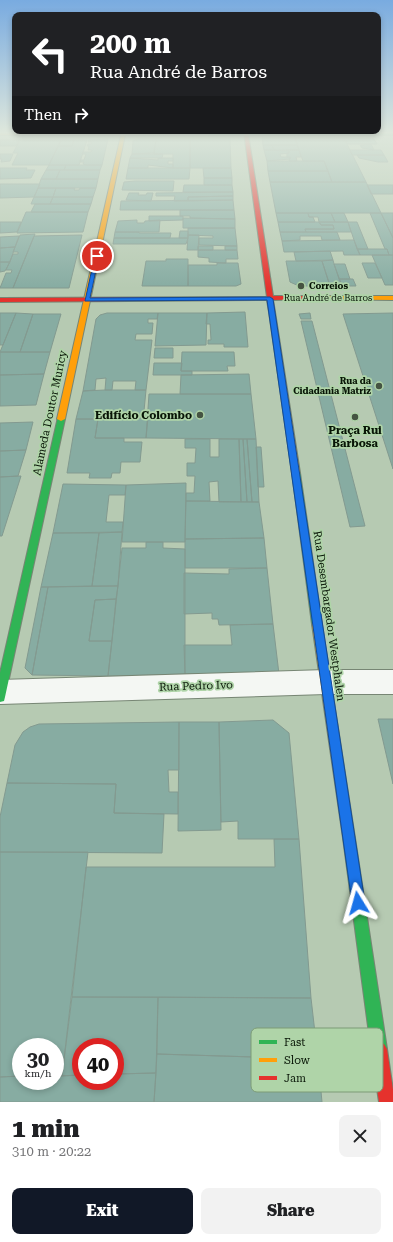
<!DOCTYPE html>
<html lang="en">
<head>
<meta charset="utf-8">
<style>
	:root { --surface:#fff; --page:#f2f2f2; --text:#202124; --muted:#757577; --accent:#111827 }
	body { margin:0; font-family:"Roboto Serif",serif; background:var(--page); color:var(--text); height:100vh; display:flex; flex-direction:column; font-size:15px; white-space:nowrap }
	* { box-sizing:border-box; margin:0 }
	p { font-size:13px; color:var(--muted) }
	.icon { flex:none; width:22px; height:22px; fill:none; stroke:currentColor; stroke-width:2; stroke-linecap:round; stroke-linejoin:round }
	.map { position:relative; height:1102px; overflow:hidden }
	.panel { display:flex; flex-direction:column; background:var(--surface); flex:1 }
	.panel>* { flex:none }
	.top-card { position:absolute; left:12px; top:12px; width:369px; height:122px; border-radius:8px; box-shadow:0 2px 6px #0003; background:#202124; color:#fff; overflow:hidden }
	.speed { position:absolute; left:12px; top:1038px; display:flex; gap:8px; font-size:20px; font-weight:700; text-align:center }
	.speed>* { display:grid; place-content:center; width:52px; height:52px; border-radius:50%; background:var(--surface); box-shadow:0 2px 6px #0003; line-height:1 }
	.speed small { font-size:10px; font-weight:400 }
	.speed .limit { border:6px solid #d22; background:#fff; color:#111 }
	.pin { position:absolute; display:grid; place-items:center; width:34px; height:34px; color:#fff; margin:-17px; border:2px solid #fff; border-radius:50%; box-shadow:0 1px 4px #0007 }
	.me { position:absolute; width:44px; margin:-22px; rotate:352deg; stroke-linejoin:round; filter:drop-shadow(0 0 3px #0008) }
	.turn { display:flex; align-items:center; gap:14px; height:84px; padding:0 12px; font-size:18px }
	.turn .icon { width:52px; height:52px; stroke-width:2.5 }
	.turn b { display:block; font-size:28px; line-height:34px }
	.then { display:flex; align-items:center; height:38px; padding:0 12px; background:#0003; gap:8px; font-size:15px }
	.round { display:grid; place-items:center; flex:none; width:42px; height:42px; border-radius:8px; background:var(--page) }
	.overview { display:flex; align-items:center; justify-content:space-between; height:68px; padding:0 12px }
	h1 { font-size:24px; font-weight:800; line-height:30px }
	.primary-button { display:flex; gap:8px; margin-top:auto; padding:8px 12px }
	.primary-button a { flex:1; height:46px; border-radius:8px; background:var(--accent); color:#fff; font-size:16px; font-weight:800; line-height:46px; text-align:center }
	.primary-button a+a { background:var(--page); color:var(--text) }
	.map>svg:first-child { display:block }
	.building { fill:#87aca2; stroke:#839a90 }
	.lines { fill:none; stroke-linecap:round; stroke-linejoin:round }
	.street-casing { stroke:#778674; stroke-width:2 }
	.fast-casing { stroke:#778674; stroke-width:2 }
	.slow-casing { stroke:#778674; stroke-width:2 }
	.jam-casing { stroke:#778674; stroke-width:2 }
	.street { fill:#f4f7f3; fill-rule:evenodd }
	.fast { fill:#30b455; fill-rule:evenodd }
	.slow { fill:#ff9f0a; fill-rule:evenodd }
	.jam { fill:#e5322d; fill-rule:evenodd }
	.route { fill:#1a73e8; stroke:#114b97 }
	.poi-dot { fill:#455442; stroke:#afd4a8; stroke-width:1.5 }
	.labels { text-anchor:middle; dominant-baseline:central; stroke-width:3.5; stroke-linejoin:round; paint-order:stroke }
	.far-poi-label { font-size:9px; font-weight:bold; fill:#081506; stroke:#afd4a8; text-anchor:start }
	.far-street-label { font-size:9px; fill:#081506; stroke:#afd4a8 }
	.street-label { font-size:11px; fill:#081506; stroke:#afd4a8 }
	.poi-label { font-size:11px; font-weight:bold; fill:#081506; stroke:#afd4a8; text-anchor:end }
	.key { fill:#afd4a8; stroke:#7d9b77; stroke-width:1 }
	.key-label { font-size:11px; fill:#081506 }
</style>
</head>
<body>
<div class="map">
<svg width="393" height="1102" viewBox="0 0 393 1102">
	<rect width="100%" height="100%" fill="#b6cab2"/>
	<!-- building -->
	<path class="building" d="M262,138H295L297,145H263Z
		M295,138H344L366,182H332L324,161H303Z
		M344,138L374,139L377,144H347Z
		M108,139L102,165H86L83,164L84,162H80V160H84L86,154H82L83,152H91L92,150H88L89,146H87L88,144H91L92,142H88L89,140Z
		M138,139H156L154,153L132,154L133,141Z
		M156,139H190V168H173V154H154Z
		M190,139H230L231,168H190Z
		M0,140H20L16,146H0Z
		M20,140H61L49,165H12L18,153H13Z
		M61,140H74L72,146H58Z
		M74,140H87L79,165H49L58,146H72Z
		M364,144H371L374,150L362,148L360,145H364Z
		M263,145H272L274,150H264Z
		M272,145H297L299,150H274Z
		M264,150L289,151V153L280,154L281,157H290V159L267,161Z
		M286,150H299L301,157H296L297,161H289L290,157H287V153H289V151Z
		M350,150H381L384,155H352Z
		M0,154H13L10,161L1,162L2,159H0Z
		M132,154H163L162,158H130Z
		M357,155H384L388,162H378L359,158Z
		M130,158L158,160V158H173V161H168V164H173V168L148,165V168H128Z
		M267,161H324L328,171H268Z
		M49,165H66L64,170H46Z
		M66,165H102L100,170H64Z
		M0,168H27L26,170H35L31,178L0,179Z
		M128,168H190L189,179H126Z
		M203,168H231L232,178H204Z
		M46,170H60L56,179H41Z
		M60,170H100L98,179H56Z
		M268,171H328L332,182H270Z
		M204,178H232V185H204Z
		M41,179H98L96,188H38Z
		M135,181H174L173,191L122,190L124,182Z
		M270,182H366L381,213H276Z
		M0,184H40L34,197L0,198Z
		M184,185H232L233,192H183Z
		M367,185H393V194H371Z
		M38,188H56L53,197H34Z
		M56,188H75L74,190H79L80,188H96L93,197H53Z
		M233,192V196L188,197V201H174L175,196H156V193Z
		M129,193H139L138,195H146L147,193H153L151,201L126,200Z
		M233,196V200L188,201V197Z
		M34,197H53L50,204H31Z
		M53,197H93L91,204H50Z
		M233,200L234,210H120L121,201Z
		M35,204H91L88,212H31Z
		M180,210H234L235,219L190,218V216H180Z
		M26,212H88L83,232L17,233Z
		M276,213H308L309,217H313L315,222H278Z
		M308,213H331L335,222H319L318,217H309Z
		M331,213H344L348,222H335Z
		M370,213H381L393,238V255H389L387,249H385Z
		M381,213H393V238Z
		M149,216H183V220L149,221Z
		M183,218L235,219V228H183Z
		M137,220V223H144L145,221L160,220L159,232H115L118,221Z
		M0,222H21L17,232L0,233Z
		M278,222H319L321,225H333L334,229H305L306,232H280Z
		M319,222H348L351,232H306L305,229H334L333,225H321Z
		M348,222H357L368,249H357Z
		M188,228H235L237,246L199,245V238H213V236L188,235Z
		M180,231H188V238H179Z
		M115,232H139V233H171L170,238H114Z
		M280,232H337L340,240H322L321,236H300V240L282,241Z
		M35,234L13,288H0L6,273H11L12,270H6L13,254H18V252H13L20,235Z
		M82,235L69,288H13L34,236Z
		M188,235H199L198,250H187Z
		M19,236L15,247L0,248V237Z
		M114,238H188L186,244H113Z
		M354,240L360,255H344L343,251L284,252L282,241Z
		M198,246H213V250H198Z
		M225,246H237V250H225Z
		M15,247L10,262H0V248Z
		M357,249H387L389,255H360Z
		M198,250H237L238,259H226V263L209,262V258L198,257Z
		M330,251L333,260L296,261L294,252Z
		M372,255H393V285H385Z
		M166,259H188V286H142L146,261H166Z
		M333,260L334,264L342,286H330L322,261Z
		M286,261H322L330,286H299L290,282Z
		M0,262H10L5,271L0,272Z
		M217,263H238L241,284L236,286H188V265H217Z
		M362,263H375L382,278H368Z
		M334,264H345L350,279H339Z
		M339,279H353L356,286H342Z
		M245,312L248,347H224V344H208V340H211L210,324H206L207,313Z
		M0,313H16L3,345H0Z
		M16,313L33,314L20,352H0Z
		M107,313H158L157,319H148V323H153L152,334H136L135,340H152L146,390H135L136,381H113L112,390H105L106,378L96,379L95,390L83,391L96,319L100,315Z
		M158,313H207L206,345L155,346Z
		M310,313L311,319H301L299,314Z
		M393,313V469L343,314Z
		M33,314H61L50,352H20Z
		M301,321H312L365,526L350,527Z
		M155,348H173V358H154Z
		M0,352H50L44,374L0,375Z
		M182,352H234L235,366H227L228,371H181Z
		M154,363H182L181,371H192V375H153Z
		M44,374L36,405L0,406V375Z
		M249,374L251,394H180L181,375Z
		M105,390H146L144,411H148V418H123V415H102L101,418L98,419H76L83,391Z
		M149,394H251L256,439L146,438Z
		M148,418L146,438H95L98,419Z
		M76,419H98L95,438H124V442H142L140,462H121L120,473H112L111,478H89L90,473H67Z
		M33,422L26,450L0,451V423Z
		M185,439H210V457H219V439H239L241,502H219L218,481L209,482L210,501H186V493H194L195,476H187V463H195L196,448H185Z
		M239,439H243L247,502H241Z
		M243,439H247L252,502H247Z
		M247,439H256L259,502H252Z
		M256,447H261L264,487H258Z
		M26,450L18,476L0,477V451Z
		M21,476L2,536H0V477Z
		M186,483L185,542H122L126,485Z
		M63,484L126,485L125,495H109L106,522H123L122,532L53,533Z
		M186,501L259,502L264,538L185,539Z
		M122,532L118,586H92L99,533Z
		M53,533H99L92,586L41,587Z
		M264,538L267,568H185V539Z
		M146,542H163V548L185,549V674L108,676L122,548H146Z
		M267,568L273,624L219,625L218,619H212V613L184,614V573L229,574V569Z
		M118,586L116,599L95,600L89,641H112L108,676L32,675L48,587Z
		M41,587H48L32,675L25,668Z
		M116,599L112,641H89L95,600Z
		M273,624L279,674H185L184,645H232L230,625Z
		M378,719H393V784Z
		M273,720L289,733L299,839H238V821L221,822L219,722Z
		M179,722H219L221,830L178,831Z
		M179,722V770H168L169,792H178V814L114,813L116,784L7,783L15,745L23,732L30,727L39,724Z
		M7,783L116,784L114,813L164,814L162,853L0,852V817Z
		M274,839H299L311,998L72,997L86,867H275Z
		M0,852H88L62,1076H55V1047H21V1076L0,1077Z
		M72,997H158L156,1073L115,1074V1047H81V1075L62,1076Z
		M158,997L311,998L318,1059L157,1054Z
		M157,1054L318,1059L322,1102H154Z
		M156,1073L154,1102H0V1077L21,1076V1081H55V1076L81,1075V1081H115V1074Z"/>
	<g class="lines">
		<defs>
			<path id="street" d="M326,670H393V694H326L0,704V680Z"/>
			<path id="fast" d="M208,133H393V135H209Z
				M58,417H61L65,419L5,697L4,701L0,702V673Z
				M296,470L300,473L322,624L321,627L317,628L313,627L312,624L292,473Z
				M349,832L353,834L355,838L387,1049L384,1054L379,1057L374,1054L371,1049L343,838L345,834Z"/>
			<path id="slow" d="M0,133L211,134L125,135L65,419L61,421L57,419L121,135H0Z
				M312,296H393V300L310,299L309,298Z
				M272,310L275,312L300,473L296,476L292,473L269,312Z
				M317,620L321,621L322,624L355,838L353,842L349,844L345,842L343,838L312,624L313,621Z"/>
			<path id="jam" d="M244,133H248L273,296H312L315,298L314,299L273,300L275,312L272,314L269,312L267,300L0,302V298L267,297Z
				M379,1041L384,1044L387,1049L393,1090V1102H379L371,1049L374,1044Z"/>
		</defs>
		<!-- street casing -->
		<use href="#street" class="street-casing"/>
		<!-- fast casing -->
		<use href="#fast" class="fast-casing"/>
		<!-- slow casing -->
		<use href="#slow" class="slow-casing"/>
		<!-- jam casing -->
		<use href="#jam" class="jam-casing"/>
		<!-- street -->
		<use href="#street" class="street"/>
		<!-- fast -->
		<use href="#fast" class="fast"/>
		<!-- slow -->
		<use href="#slow" class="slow"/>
		<!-- jam -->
		<use href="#jam" class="jam"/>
	</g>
	<!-- sky -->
	<linearGradient id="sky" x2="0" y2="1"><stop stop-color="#79abe0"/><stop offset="0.46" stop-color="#dee7dc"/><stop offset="1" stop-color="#dee7dc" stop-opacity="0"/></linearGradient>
	<rect width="393" height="288" fill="url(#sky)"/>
	<!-- route -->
	<path class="route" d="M95,255L99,256L90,298L270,297L273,299L365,903L363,908L358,910L354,908L352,903L267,300L85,301Z"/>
	<!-- markers -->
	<g class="poi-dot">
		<circle cx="301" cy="286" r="4"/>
		<circle cx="379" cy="386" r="4"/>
		<circle cx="200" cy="415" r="4"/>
		<circle cx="355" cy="417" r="4"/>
	</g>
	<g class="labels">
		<!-- far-poi labels -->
		<g class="far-poi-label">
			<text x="309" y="286">Correios</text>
			<text x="371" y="381" text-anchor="end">Rua da<tspan x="371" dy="10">Cidadania Matriz</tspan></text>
		</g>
		<!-- far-street labels -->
		<g class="far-street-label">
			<text x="328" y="298">Rua André de Barros</text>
		</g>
		<!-- street labels -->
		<g class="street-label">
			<text transform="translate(50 413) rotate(-78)">Alameda Doutor Muricy</text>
			<text transform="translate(329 616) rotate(82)">Rua Desembargador Westphalen</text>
			<text transform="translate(196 686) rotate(-2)">Rua Pedro Ivo</text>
		</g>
		<!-- poi labels -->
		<g class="poi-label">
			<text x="192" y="415">Edifício Colombo</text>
			<text x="355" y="430" text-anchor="middle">Praça Rui<tspan x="355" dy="13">Barbosa</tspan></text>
		</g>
	</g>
	<!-- legend -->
	<rect x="251" y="1028" width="132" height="64" rx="6" class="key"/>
	<rect x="259" y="1040" width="18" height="4" fill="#30b455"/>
	<rect x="259" y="1058" width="18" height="4" fill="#ff9f0a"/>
	<rect x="259" y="1076" width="18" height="4" fill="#e5322d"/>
	<g class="key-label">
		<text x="284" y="1046">Fast</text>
		<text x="284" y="1064">Slow</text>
		<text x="284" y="1082">Jam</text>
	</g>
</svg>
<div class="speed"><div>30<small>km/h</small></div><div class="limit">40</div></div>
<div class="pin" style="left:97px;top:256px;background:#d93025"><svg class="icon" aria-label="arrive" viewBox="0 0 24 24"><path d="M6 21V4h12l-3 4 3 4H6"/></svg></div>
<svg class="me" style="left:358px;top:903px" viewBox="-20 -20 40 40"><path d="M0-17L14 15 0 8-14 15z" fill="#1a73e8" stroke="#fff" stroke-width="4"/></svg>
<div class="top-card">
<div class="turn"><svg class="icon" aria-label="left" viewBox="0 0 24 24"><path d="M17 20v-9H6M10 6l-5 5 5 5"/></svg><div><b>200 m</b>Rua André de Barros</div></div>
<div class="then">Then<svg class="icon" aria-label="right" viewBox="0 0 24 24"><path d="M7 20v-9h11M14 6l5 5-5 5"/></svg></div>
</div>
</div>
<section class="panel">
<div class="overview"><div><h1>1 min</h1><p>310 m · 20:22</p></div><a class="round"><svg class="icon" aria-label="close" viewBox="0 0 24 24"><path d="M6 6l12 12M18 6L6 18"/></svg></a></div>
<div class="primary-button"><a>Exit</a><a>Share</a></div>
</section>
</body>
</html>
